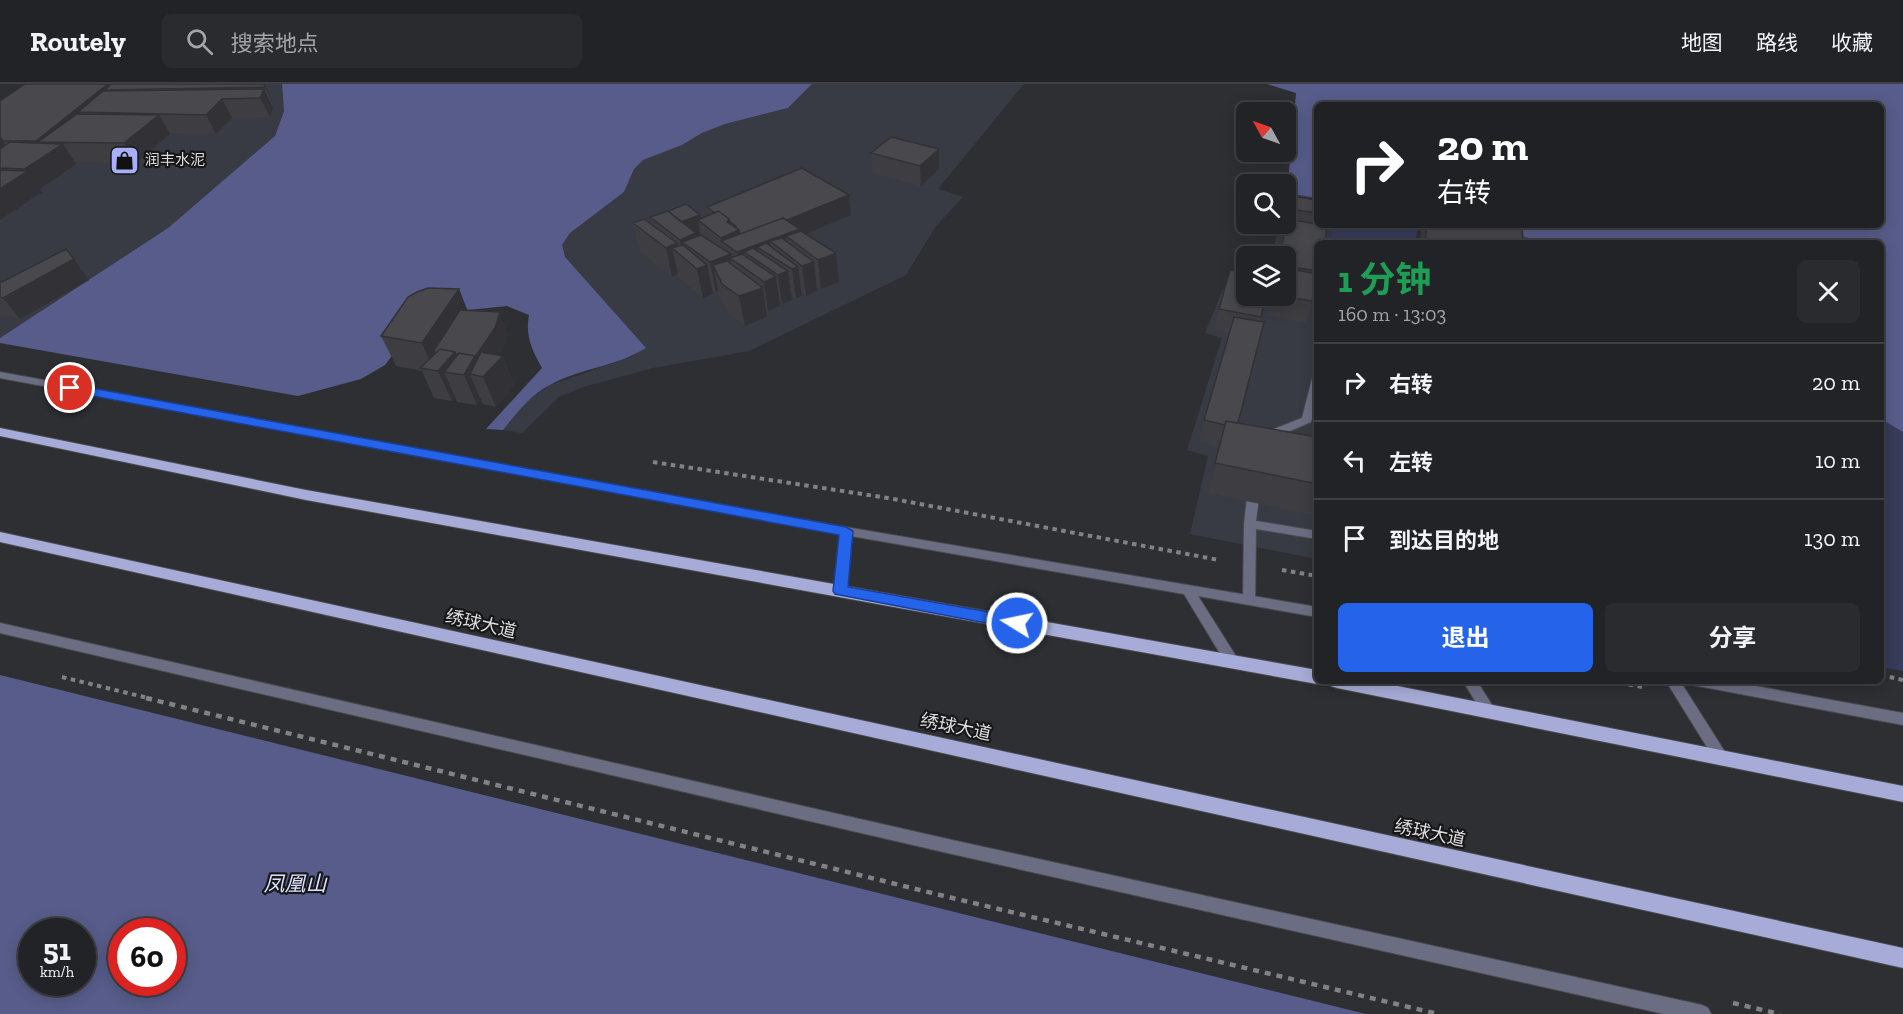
<!DOCTYPE html>
<html lang="zh">
<head>
<meta charset="utf-8">
<style>
	:root { --surface:#222326; --page:#2a2b2e; --text:#f1f3f6; --muted:#a2a4a7; --line:#3f4043; --accent:#2563eb }
	body { margin:0; font-family:"Zilla Slab","Noto Sans SC",serif; background:var(--page); color:var(--text); height:100vh; display:flex; flex-direction:column; font-size:22px; white-space:nowrap }
	* { box-sizing:border-box; margin:0 }
	p { font-size:20px; color:var(--muted) }
	.icon { flex:none; width:33px; height:33px; fill:none; stroke:currentColor; stroke-width:2; stroke-linecap:round; stroke-linejoin:round }
	.map { position:relative; flex:1; overflow:hidden }
	.sheet { position:absolute; left:1314px; top:156px; width:570px; height:444px; display:flex; flex-direction:column; background:var(--surface); border-radius:9px; box-shadow:0 3px 15px #0003,0 0 0 2px var(--line) }
	.sheet>* { flex:none }
	.top-card { position:absolute; left:1314px; top:18px; width:570px; height:126px; border-radius:9px; box-shadow:0 3px 15px #0003,0 0 0 2px var(--line); background:#202124; color:#fff; overflow:hidden }
	.needle { width:39px; rotate:310deg }
	.tools { position:absolute; left:1236px; top:18px; display:grid; gap:12px }
	.tools a { display:grid; place-items:center; width:60px; height:60px; border-radius:9px; background:var(--surface); box-shadow:0 3px 15px #0003,0 0 0 2px var(--line); font-size:30px }
	.speed { position:absolute; left:18px; top:834px; display:flex; gap:12px; font-size:30px; font-weight:700; text-align:center }
	.speed>* { display:grid; place-content:center; width:78px; height:78px; border-radius:50%; background:var(--surface); box-shadow:0 3px 15px #0003,0 0 0 2px var(--line); line-height:1 }
	.speed small { font-size:15px; font-weight:400 }
	.speed .limit { border:9px solid #d22; background:#fff; color:#111 }
	.pin { position:absolute; display:grid; place-items:center; width:51px; height:51px; color:#fff; margin:-26px; border:3px solid #fff; border-radius:50%; box-shadow:0 2px 6px #0007 }
	.me { position:absolute; width:66px; margin:-33px; rotate:280deg; stroke-linejoin:round; filter:drop-shadow(0 0 4px #0008) }
	.turn { display:flex; align-items:center; gap:21px; height:126px; padding:0 24px; font-size:27px }
	.turn .icon { width:78px; height:78px; stroke-width:2.5 }
	.turn b { display:block; font-size:42px; line-height:51px }
	.round { display:grid; place-items:center; flex:none; width:63px; height:63px; border-radius:9px; background:var(--page) }
	.overview { display:flex; align-items:center; justify-content:space-between; height:102px; padding:0 24px }
	h1 { font-size:36px; font-weight:700; line-height:45px; color:#1e9e55 }
	.cta { display:flex; gap:12px; margin-top:auto; padding:12px 24px }
	.cta a { flex:1; height:69px; border-radius:9px; background:var(--accent); color:#fff; font-size:24px; font-weight:700; line-height:69px; text-align:center }
	.cta a+a { background:var(--page); color:var(--text) }
	ul { padding:0; list-style:none }
	li { display:flex; align-items:center; gap:18px; height:78px; padding:0 24px; border-top:2px solid var(--line) }
	li div { flex:1 }
	li b { display:block; font-size:22px }
	li em { font-style:normal }
	header { display:flex; align-items:center; gap:36px; box-sizing:border-box; height:84px; padding:0 30px; background:var(--surface); border-bottom:2px solid var(--line) }
	header strong { font-size:28px }
	nav { display:flex; gap:33px; margin-inline-start:auto; font-size:21px }
	.search { width:420px; height:54px; background:var(--page); display:flex; align-items:center; gap:15px; box-sizing:border-box; padding:0 21px; border-radius:9px; color:var(--muted); font-size:22px }
	.map>svg:first-child { display:block }
	.built { fill:#393b44 }
	.green { fill:#383b59 }
	.forest { fill:#575c8a; fill-rule:evenodd }
	.lines { fill:none; stroke-linecap:round; stroke-linejoin:round }
	.service-casing { stroke:#4a4b4f; stroke-width:2 }
	.minor-casing { stroke:#4a4b4f; stroke-width:2 }
	.primary-casing { stroke:#4a4b4f; stroke-width:2 }
	.path-far1 { stroke:#828286; stroke-width:4; stroke-dasharray:4.5 4.5; stroke-linecap:butt }
	.path { stroke:#828286; stroke-width:4.5; stroke-dasharray:6 6; stroke-linecap:butt }
	.service { fill:#6b6e83; fill-rule:evenodd }
	.minor { fill:#6b6e83; fill-rule:evenodd }
	.primary { fill:#a6acd7; fill-rule:evenodd }
	.wall { fill:#3e3e42 }
	.shaded-wall { fill:#323236 }
	.building { fill:#48484d; stroke:#323236; stroke-width:1.5 }
	.route { fill:#2563eb; stroke:#184099; stroke-width:1.5 }
	.labels { text-anchor:middle; dominant-baseline:central; stroke-width:4.5; stroke-linejoin:round; paint-order:stroke }
	.far-poi-label { font-size:15px; fill:#dddde0; stroke:#171719; text-anchor:start }
	.street-label { font-size:18px; fill:#dddde0; stroke:#171719 }
	.near-park-label { font-size:21px; font-style:italic; fill:#dbe0fe; stroke:#171719 }
</style>
</head>
<body>
<header>
<strong>Routely</strong>
<div class="search"><svg class="icon" aria-label="search" viewBox="0 0 24 24"><circle cx="10" cy="10" r="6"/><path d="M15 15l6 6"/></svg>搜索地点</div>
<nav><a>地图</a><a>路线</a><a>收藏</a></nav>
</header>
<div class="map">
<svg width="1903" height="930" viewBox="0 0 1903 930">
	<rect width="100%" height="100%" fill="#2e2f33"/>
	<!-- built -->
	<path class="built" d="M88,0H282L284,27L275,52L168,144L0,254V43Z
		M812,0H1024L938,105L963,113L936,142L906,191L749,267L653,284L583,303L559,313L522,349L503,346L526,318L550,301L631,273L645,264L564,173L562,161L570,149L624,108L634,84L643,76L682,61L702,49L725,40L788,24Z
		M1286,136L1332,144L1329,159H1317V475L1190,450L1208,372L1187,366L1222,254L1205,249L1223,205L1246,208V212H1286V172H1271L1280,140H1286Z"/>
	<!-- green -->
	<path class="green" d="M1287,109L1317,114V141H1480L1547,159H1505L1418,144L1415,159H1329L1332,144L1286,136Z
		M1881,335L1903,348V587L1881,583Z"/>
	<!-- forest -->
	<path class="forest" d="M282,0H812L788,24L725,40L702,49L682,61L643,76L634,85L624,108L570,149L562,161L565,173L646,264C616,283 580,284 550,301C530,311 517,329 503,346L486,345L542,284C532,266 525,252 529,231L507,222L449,228L412,245L385,281L361,295L298,312L0,259V254L168,144L275,52L284,27Z
		M1267,0H1903V348L1881,335V159H1547L1480,141H1881V21H1317V114L1287,109L1296,9Z
		M0,591L1366,930H0ZM32,848H82V898H32ZM122,848H172V898H122Z"/>
	<g class="lines">
		<defs>
			<path id="service" d="M1317,292V316L1311,338L1269,356H1261L1260,353L1261,350L1302,334L1312,295Z
				M1254,401L1260,405L1256,437L1317,447V455L1256,445L1255,516L1253,519H1245L1243,516L1244,440L1248,405Z"/>
			<path id="minor" d="M0,288L816,438L1317,523V533L1198,512L1239,577L1237,581L1232,582L1227,581L1184,510L851,452L846,507L844,510H836L834,507L840,450L0,294Z
				M0,539L952,756L1702,921L1708,924L1711,930H1664L952,770L0,549Z
				M1463,597H1477L1495,626L1493,630L1488,632L1483,630Z
				M1666,597H1680L1725,668L1727,672L1725,676L1720,678L1715,676Z
				M1691,597H1728L1903,629V641L1698,602L1693,601Z"/>
			<path id="primary" d="M0,344L306,406L1317,586V597H1323L1317,600L306,416L0,352Z
				M0,448L1903,864V884L0,458Z
				M1329,597H1372L1903,702V718L1337,604L1331,602Z"/>
		</defs>
		<!-- service casing -->
		<use href="#service" class="service-casing"/>
		<!-- minor casing -->
		<use href="#minor" class="minor-casing"/>
		<!-- primary casing -->
		<use href="#primary" class="primary-casing"/>
		<!-- path-far1 -->
		<path class="path-far1" d="M653,378L888,414L1219,476
			M1282,486L1317,492
			M1881,591L1903,596
			M62,593L152,615
			M1611,597L1642,603"/>
		<!-- path -->
		<path class="path" d="M146,614L940,811L1438,930
			M1733,919L1780,930"/>
		<!-- service -->
		<use href="#service" class="service"/>
		<!-- minor -->
		<use href="#minor" class="minor"/>
		<!-- primary -->
		<use href="#primary" class="primary"/>
	</g>
	<!-- wall -->
	<path class="wall" d="M25,0H265L274,22H273V24L270,33L232,34L216,50L169,49L170,50L136,79L75,78L76,80L40,105L42,108L0,136V17Z
		M871,69L939,85L921,102L872,89Z
		M849,111L851,131L806,150L839,198L821,205L817,202V207L806,212L801,208L802,212L796,214L792,212V216L782,220L780,218V222L768,227L766,225L767,233L745,242L728,229L718,210V207L716,208L712,205L713,210L703,214L678,193V190L672,193L640,168L633,139L651,140L650,133L700,131L701,135L708,132L707,123Z
		M1292,112L1317,116V199L1306,239L1266,231L1271,212H1286V172H1278L1282,153H1281Z
		M1423,141H1517L1523,159H1420L1421,147Z
		M74,175L89,196L20,235L0,231V197L2,198Z
		M459,205L467,226L508,249L503,265L499,272H503L514,302L496,323L483,320L480,314L477,321L457,318L455,313L452,317L434,314L422,287L396,282L381,252Z
		M1266,212L1238,339L1317,353V432L1208,409L1220,363L1199,358L1204,336L1229,249L1214,246L1219,225Z"/>
	<!-- shaded-wall -->
	<path class="shaded-wall" d="M108,0H135L105,6L115,22L78,28L88,44L38,58L46,71L63,60L76,80L40,105L42,108L0,136V105L27,88L25,85L46,72L36,57Z
		M264,0H265L274,22L265,3Z
		M264,5L273,24L270,33L260,14Z
		M222,15L232,34L216,50L206,31Z
		M159,31L170,50L136,79L124,59Z
		M0,53L18,79L0,84Z
		M939,65V85L921,102L920,82Z
		M849,111L851,131L801,152H786L789,172L770,157L772,172L757,163L760,179L744,168L746,185L740,180L737,168L722,158L721,154L727,138L729,135L732,149L739,146L746,154Z
		M700,131L702,140L698,136L701,153L682,158L685,175L684,174L680,156L681,138Z
		M677,159L679,170L672,164L678,190L672,193L666,164Z
		M836,169L839,198L821,205L818,176Z
		M731,170L732,175L730,174L735,200L713,181L718,207L716,208L710,178Z
		M74,175L89,196L20,235L3,214Z
		M814,178L817,207L806,212L802,182Z
		M707,181L713,210L703,214L697,185Z
		M798,183L802,212L796,214L792,185Z
		M788,187L792,216L782,220L778,191Z
		M776,193L780,222L768,227L764,198Z
		M763,204L767,233L745,242L739,212Z
		M459,205L471,235L433,268L440,282L434,286L422,259Z
		M500,228L508,249L503,265L490,286L503,272L514,302L496,323L483,293L470,290L480,314L477,321L464,291L444,288L455,313L452,317L438,287L455,268Z"/>
	<!-- building -->
	<path class="building" d="M25,0H108L36,57H3L0,53V17Z
		M111,0H264L265,3L105,6Z
		M264,5L260,14L222,15L206,31L78,28L103,7Z
		M77,30L159,31L124,59L38,58Z
		M891,53L939,65L920,82L871,69Z
		M10,58L63,60L25,85L0,84V65Z
		M802,84L849,111L787,136L783,134L740,150L739,146L735,143L736,142L730,138L729,135L718,127L715,129L707,123Z
		M0,86L28,87L0,105Z
		M1292,112L1317,116V129L1289,125Z
		M686,120L700,131L681,138L668,127Z
		M668,127L696,149L680,156L650,133Z
		M718,127L729,135L727,138L739,146L721,154L698,136Z
		M783,134L800,145L737,168L721,157Z
		M644,135L677,159L666,164L633,139Z
		M1287,135L1317,140V141L1327,142L1325,159H1317V187L1286,182V172H1280Z
		M1427,141H1517L1522,142L1523,159H1425Z
		M801,147L836,169L818,176L786,152Z
		M701,151L731,170L710,178L682,158Z
		M782,154L814,178L802,182L770,157Z
		M766,159L798,183L792,185L757,163Z
		M683,161L707,181L697,185L672,164Z
		M753,164L788,187L778,191L744,168Z
		M66,165L74,175L3,214L0,213V197L2,198Z
		M742,170L776,193L764,198L730,174Z
		M727,177L763,204L739,212L722,200L713,181Z
		M1286,184L1317,190L1312,217L1281,212H1286Z
		M1230,186L1246,189V212H1266L1261,233L1219,225Z
		M428,204L459,205L422,259L381,252L408,213L417,208Z
		M460,226L500,228L495,244L475,273V272L459,269L456,271L455,268L440,265L437,268H433Z
		M1234,233L1264,238L1238,339L1226,337L1225,341L1204,336Z
		M440,265L455,268L438,287L420,284Z
		M481,268L503,272L483,293L470,290Z
		M459,269L475,272L464,291L444,288Z
		M1226,337L1317,353V400L1215,379Z"/>
	<!-- route -->
	<path class="route" d="M70,300L846,443L853,447L848,503L1017,533L1025,539L1017,545L835,510L833,507L839,451L66,307V301Z"/>
	<!-- icons -->
	<defs>
		<symbol id="shop-square" viewBox="-11 -11 22 22"><rect x="-9" y="-9" width="18" height="18" rx="4" fill="#a8b0fc" stroke="#171719"/><path d="M-5-2.5h2.3a2.7 3.5 0 0 1 5.4 0H5L5.5 6h-11ZM-1.5-2.5h3a1.5 2.3 0 0 0-3 0Z" fill="#111"/></symbol>
	</defs>
	<g fill-rule="evenodd">
		<use href="#shop-square" x="108" y="60" width="33" height="33"/>
	</g>
	<g class="labels">
		<!-- far-poi labels -->
		<g class="far-poi-label">
			<text x="145" y="76">润丰水泥</text>
		</g>
		<!-- street labels -->
		<g class="street-label">
			<text transform="translate(481 540) rotate(13)">绣球大道</text>
			<text transform="translate(956 643) rotate(12)">绣球大道</text>
			<text transform="translate(1430 749) rotate(12)">绣球大道</text>
		</g>
		<!-- near-park labels -->
		<g class="near-park-label">
			<text x="295" y="799">凤凰山</text>
		</g>
	</g>
</svg>
<div class="tools">
<a><svg class="needle" viewBox="-14 -14 28 28"><path d="M0-13l5 13h-10z" fill="#e53935"/><path d="M0 13l5-13h-10z" fill="#a2a4a7"/></svg></a>
<a><svg class="icon" aria-label="search" viewBox="0 0 24 24"><circle cx="10" cy="10" r="6"/><path d="M15 15l6 6"/></svg></a>
<a><svg class="icon" aria-label="layers" viewBox="0 0 24 24"><path d="M12 4l9 5-9 5-9-5zM3 14l9 5 9-5"/></svg></a>
</div>
<div class="speed"><div>51<small>km/h</small></div><div class="limit">60</div></div>
<div class="pin" style="left:70px;top:304px;background:#d93025"><svg class="icon" aria-label="arrive" viewBox="0 0 24 24"><path d="M6 21V4h12l-3 4 3 4H6"/></svg></div>
<svg class="me" style="left:1017px;top:539px" viewBox="-20 -20 40 40"><circle r="17" fill="#2563eb" stroke="#fff" stroke-width="3"/><path d="M0-11L8 9 0 5-8 9z" fill="#fff"/></svg>
<div class="top-card">
<div class="turn"><svg class="icon" aria-label="right" viewBox="0 0 24 24"><path d="M7 20v-9h11M14 6l5 5-5 5"/></svg><div><b>20 m</b>右转</div></div>
</div>
<section class="sheet">
<div class="overview"><div><h1>1 分钟</h1><p>160 m · 13:03</p></div><a class="round"><svg class="icon" aria-label="close" viewBox="0 0 24 24"><path d="M6 6l12 12M18 6L6 18"/></svg></a></div>
<ul>
<li><svg class="icon" aria-label="right" viewBox="0 0 24 24"><path d="M7 20v-9h11M14 6l5 5-5 5"/></svg><div><b>右转</b></div><em>20 m</em></li>
<li><svg class="icon" aria-label="left" viewBox="0 0 24 24"><path d="M17 20v-9H6M10 6l-5 5 5 5"/></svg><div><b>左转</b></div><em>10 m</em></li>
<li><svg class="icon" aria-label="arrive" viewBox="0 0 24 24"><path d="M6 21V4h12l-3 4 3 4H6"/></svg><div><b>到达目的地</b></div><em>130 m</em></li>
</ul>
<div class="cta"><a>退出</a><a>分享</a></div>
</section>
</div>
</body>
</html>
